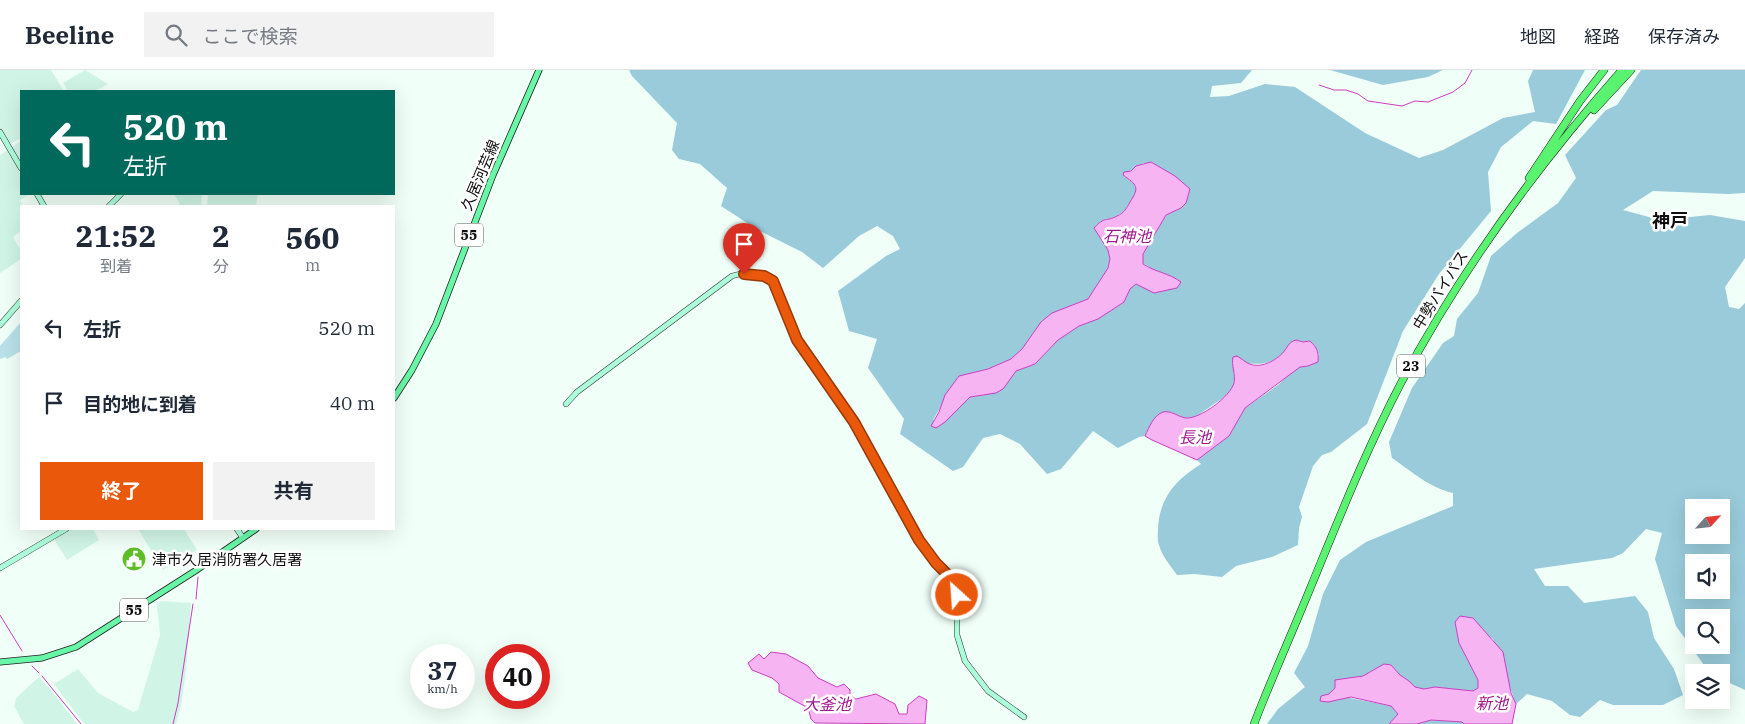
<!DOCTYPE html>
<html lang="ja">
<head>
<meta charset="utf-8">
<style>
	:root { --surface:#fff; --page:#f2f2f3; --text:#1f2937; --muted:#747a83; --line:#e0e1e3; --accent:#ea580c }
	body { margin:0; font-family:"IBM Plex Serif","Noto Sans JP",serif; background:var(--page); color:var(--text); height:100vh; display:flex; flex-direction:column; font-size:19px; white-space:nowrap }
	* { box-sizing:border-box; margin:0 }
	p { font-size:16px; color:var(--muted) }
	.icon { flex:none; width:28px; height:28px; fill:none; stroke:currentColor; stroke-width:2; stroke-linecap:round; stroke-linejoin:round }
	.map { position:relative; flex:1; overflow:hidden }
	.panel { position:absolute; left:20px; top:135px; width:375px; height:325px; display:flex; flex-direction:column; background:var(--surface); border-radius:0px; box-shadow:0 5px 20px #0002 }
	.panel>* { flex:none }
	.top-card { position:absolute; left:20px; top:20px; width:375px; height:105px; border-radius:0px; box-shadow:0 5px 20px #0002; background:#00695c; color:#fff; overflow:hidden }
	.needle { width:32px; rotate:63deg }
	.controls { position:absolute; left:1685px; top:429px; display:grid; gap:10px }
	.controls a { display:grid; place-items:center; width:45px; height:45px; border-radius:0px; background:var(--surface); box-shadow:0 5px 20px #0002; font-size:25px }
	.speed { position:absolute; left:410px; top:574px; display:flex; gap:10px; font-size:25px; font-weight:700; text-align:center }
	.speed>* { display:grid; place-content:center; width:65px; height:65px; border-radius:50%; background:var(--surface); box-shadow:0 5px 20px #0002; line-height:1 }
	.speed small { font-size:12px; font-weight:400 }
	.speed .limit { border:8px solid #d22; background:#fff; color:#111 }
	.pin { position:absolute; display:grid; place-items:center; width:42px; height:42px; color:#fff; margin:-51px -21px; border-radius:50% 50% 50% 0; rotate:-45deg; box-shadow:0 0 5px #0007 }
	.pin .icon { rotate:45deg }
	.me { position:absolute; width:55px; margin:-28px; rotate:334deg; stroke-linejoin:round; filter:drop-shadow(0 0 4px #0008) }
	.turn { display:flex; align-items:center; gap:18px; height:105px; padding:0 20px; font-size:22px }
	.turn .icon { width:65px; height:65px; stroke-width:2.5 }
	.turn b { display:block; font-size:35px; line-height:42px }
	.eta { display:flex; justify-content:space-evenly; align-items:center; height:85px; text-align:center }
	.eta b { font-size:30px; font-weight:700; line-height:35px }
	.primary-button { display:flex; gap:10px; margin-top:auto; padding:10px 20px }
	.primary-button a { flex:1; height:58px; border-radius:0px; background:var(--accent); color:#fff; font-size:20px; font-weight:700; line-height:58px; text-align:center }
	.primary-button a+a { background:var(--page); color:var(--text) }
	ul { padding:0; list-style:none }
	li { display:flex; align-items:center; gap:15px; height:75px; padding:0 20px }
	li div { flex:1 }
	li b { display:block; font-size:19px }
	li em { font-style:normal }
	header { display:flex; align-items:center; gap:30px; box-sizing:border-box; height:70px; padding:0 25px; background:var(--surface); border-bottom:1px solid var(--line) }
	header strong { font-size:24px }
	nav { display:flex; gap:28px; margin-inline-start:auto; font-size:18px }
	.search { width:350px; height:45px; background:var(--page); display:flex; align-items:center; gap:12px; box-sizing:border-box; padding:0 18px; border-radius:0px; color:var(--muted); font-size:19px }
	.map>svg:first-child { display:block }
	.farmland { fill:#d0f5e6 }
	.green { fill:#bae1e9 }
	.forest { fill:#99cbda; fill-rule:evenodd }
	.water { fill:#f6b5f2; stroke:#cc3dc1 }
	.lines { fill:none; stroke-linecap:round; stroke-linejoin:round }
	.stream { stroke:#cc3dc1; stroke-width:1 }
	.secondary-casing { stroke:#313131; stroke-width:6 }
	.primary-casing { stroke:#202020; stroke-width:7 }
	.highway-casing { stroke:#202020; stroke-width:8 }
	.secondary { stroke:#acfedb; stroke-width:5 }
	.primary { stroke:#68f7a7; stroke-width:5.5 }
	.highway { stroke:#5af36f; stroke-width:7 }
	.route-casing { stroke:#983908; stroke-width:12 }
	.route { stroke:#ea580c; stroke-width:9 }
	.labels { text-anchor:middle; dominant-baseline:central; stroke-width:5; stroke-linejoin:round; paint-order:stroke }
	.shield { fill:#fff; stroke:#575757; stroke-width:1 }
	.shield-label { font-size:14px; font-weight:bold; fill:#0f0f0f }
	.street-label { font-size:15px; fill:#0f0f0f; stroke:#fff }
	.poi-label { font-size:15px; fill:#0f0f0f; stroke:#fff; text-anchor:start }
	.water-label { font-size:16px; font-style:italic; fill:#a01890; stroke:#fff }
	.quarter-label { font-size:18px; font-weight:bold; fill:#0f0f0f; stroke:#fff }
</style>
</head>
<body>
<header>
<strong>Beeline</strong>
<div class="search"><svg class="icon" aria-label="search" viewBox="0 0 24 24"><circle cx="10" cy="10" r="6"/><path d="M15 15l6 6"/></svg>ここで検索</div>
<nav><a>地図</a><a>経路</a><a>保存済み</a></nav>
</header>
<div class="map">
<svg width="1745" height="654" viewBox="0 0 1745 654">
	<rect width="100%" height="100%" fill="#f0fff7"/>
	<!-- farmland -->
	<path class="farmland" d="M0,0H51L64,21H21V68L10,74L0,57Z
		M85,0L108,14L96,21H68L63,13Z
		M21,71V93L12,77Z
		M8,80L21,103V124H30L20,130L23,136H21V161L13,167L21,181V189L0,203V85Z
		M174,124H202L201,136H176L180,134Z
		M208,124H258L256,136H207Z
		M70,459H93L99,470L67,490L54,469Z
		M138,459H184L197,480L163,500Z
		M161,531L191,533L186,600L181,636L176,654H84L54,614L78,599L98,623L133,642L138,640L160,565L157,534Z
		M39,607L51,620L77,654H24L14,636L16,628Z"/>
	<!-- green -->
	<path class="green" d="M21,252V281L7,289L5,287L0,289V276Z"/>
	<!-- forest -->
	<path class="forest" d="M629,0H1252L1241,13L1212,16L1210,27L1229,26L1265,14L1295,17L1365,63L1419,88L1443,80L1503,48L1535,42L1528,11L1533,0H1585L1556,54L1533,51L1501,77L1488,102L1491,141L1439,204L1403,261L1367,354L1331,382L1322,385L1313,396L1299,437L1302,447L1299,458L1298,475L1272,487L1236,496L1222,507L1195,504L1177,505C1170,495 1162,486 1159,475C1157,470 1158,464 1158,459C1159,429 1175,410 1201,394L1197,390L1229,366L1245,338L1278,315L1287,306L1300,297L1308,296L1319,285L1315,276L1310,271L1303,272L1296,270C1290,274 1287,280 1282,284C1267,298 1249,294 1232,290C1237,319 1234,321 1210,337C1202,342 1196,348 1186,348C1178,347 1171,340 1164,342C1155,345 1148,358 1145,366L1139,367L1118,378L1093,361L1061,399L1047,404L1020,374L1000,364L983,368L963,397L953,401L900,364L904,349L868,298L877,269L849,261L838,221L886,186L900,179L893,166L877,156L859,166L823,198L802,182L758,160L721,136L727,118L700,94L679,89L672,80L677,53L632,6ZM1144,93L1190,119L1186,133L1181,138L1166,145L1143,184V193L1153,200L1164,203L1145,218L1136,213L1130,218L1124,232L1098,249L1079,256L1058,270L1035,294L1016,301L1003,318L970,327L945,352L933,350L959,306L988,299L1011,289L1022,279L1041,252L1053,243L1088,229L1108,198L1110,189L1108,180L1094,158C1104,146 1108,152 1118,145C1124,142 1126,139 1129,134C1131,130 1135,128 1136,124C1139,115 1129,110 1123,105C1131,101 1136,96 1144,93Z
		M1330,0H1443L1428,7L1383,15Z
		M1641,0H1745V123L1728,124L1653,121L1623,140L1660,150L1710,145L1745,151V188L1725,217L1729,237L1739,239L1745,233V620L1721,609V602H1709L1676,556L1655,489L1662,463L1646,459L1623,483L1612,488L1534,499L1545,516H1568L1584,533L1635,526L1648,542L1654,568L1674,599L1683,625L1663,635H1613L1600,630L1580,647L1570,645L1552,631L1527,624L1516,634L1493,569L1482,561L1473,549L1455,552L1459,573L1478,610V618L1473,621L1435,617L1424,619L1415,617L1409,611L1400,605L1391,595L1373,600L1363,606L1352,608L1335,618L1329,624L1391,636L1398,644L1389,654H1267L1278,639L1305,617L1294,603L1308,576L1323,524L1340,490L1366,472L1453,436V423C1430,418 1411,401 1392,388L1389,372L1412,318L1443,273L1454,266L1457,249L1478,223L1491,186L1517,163L1558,133L1576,108L1565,85L1606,40L1617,35ZM1694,438H1721V465H1694ZM1694,492H1721V520H1694ZM1694,548H1721V575H1694Z
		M1431,650L1462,652L1464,654H1417Z"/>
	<!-- water -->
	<path class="water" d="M1151,92L1175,106L1190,119L1186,133L1181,138L1166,145L1143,184V194C1155,202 1169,203 1181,212L1177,218L1154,223L1136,214L1130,219L1124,232L1098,249L1079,256L1058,270L1035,294L1016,301L1003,319L996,323L970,327L945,352L936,358L931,356L939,342L945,325L959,306L988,299L1011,289L1022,279L1041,252L1052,243L1088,229L1108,198L1110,189L1108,180L1094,158C1105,146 1106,152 1117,146C1124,143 1127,138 1130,132C1140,117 1137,115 1123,105L1124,102L1131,101L1136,96Z
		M1296,270L1303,272L1310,271C1317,277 1319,283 1318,292L1308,296L1300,297L1245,338L1229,366L1197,390L1152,370L1145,366C1149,357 1154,345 1163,342C1171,340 1178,347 1186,348C1200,349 1230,327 1234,313C1236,305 1231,295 1233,287L1237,286C1241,288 1246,293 1250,294C1262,299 1279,289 1285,280C1289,275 1289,272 1296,270Z
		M1460,546L1473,548L1503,582L1511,623L1516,634L1512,654H1464L1462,652L1431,650L1417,654H1389L1398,644L1391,636L1351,627L1328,632L1320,631L1321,626L1329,624L1335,618V610L1363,606L1384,594L1391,595L1400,605L1409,611L1415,617L1424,619L1435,617L1473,621L1478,618V610L1459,573L1455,552Z
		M771,582L786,584L808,596L818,608L837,617L844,614L850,620V626L856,629L876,624L895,634L899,644H907L908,635L919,626L927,630L925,654L815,653L811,649L808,638L779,622V614L772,608L752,600L748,593L759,584L764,589Z"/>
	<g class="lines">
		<!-- stream -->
		<path class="stream" d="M1319,15L1334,20H1346L1358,24L1368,31L1402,36L1415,31L1428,32L1453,22L1465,13L1472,0
			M196,529L198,507
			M0,545L22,581
			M32,596L39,603
			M42,606L81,654
			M173,654L178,633L193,534"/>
		<defs>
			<path id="secondary" d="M0,62L21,98
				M37,124L44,136
				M109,136L121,124
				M0,255L21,231
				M566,334L577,322L732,206C744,202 768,202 775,215L797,270L854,352L926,482L954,513L957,525V565L965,591L988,621L1024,647
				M237,459L243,468
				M0,498L66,459"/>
			<path id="primary" d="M394,328L412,300L436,254L493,105L539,0
				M0,592L42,588L76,577L195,501L256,459"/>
			<path id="highway" d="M1594,40L1631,0
				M1529,108L1580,31L1604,0
				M1254,654C1272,607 1293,561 1312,514C1340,446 1367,378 1401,313C1461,200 1537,96 1622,0"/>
		</defs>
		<!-- secondary casing -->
		<use href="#secondary" class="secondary-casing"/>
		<!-- primary casing -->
		<use href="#primary" class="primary-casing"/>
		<!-- highway casing -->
		<use href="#highway" class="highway-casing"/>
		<!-- secondary -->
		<use href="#secondary" class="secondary"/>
		<!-- primary -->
		<use href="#primary" class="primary"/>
		<!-- highway -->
		<use href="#highway" class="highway"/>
	</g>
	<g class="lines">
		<defs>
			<path id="route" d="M744,204L764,206L773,211L797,270L854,352L919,470L936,493L951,508L957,525"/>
		</defs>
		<!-- route casing -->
		<use href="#route" class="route-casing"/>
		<!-- route -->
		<use href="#route" class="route"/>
	</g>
	<!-- icons -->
	<defs>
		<symbol id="civic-disc" viewBox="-11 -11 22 22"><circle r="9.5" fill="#5ebe27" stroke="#fff"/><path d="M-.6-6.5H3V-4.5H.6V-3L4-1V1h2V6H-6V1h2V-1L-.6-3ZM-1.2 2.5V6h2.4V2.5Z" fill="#fff"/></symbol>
	</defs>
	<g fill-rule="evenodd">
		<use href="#civic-disc" x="120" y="475" width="28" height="28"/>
	</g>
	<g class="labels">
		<!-- shield labels -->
		<g class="shield">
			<rect x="455" y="153.5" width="28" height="23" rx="4"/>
			<rect x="1397" y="284.5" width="28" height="23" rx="4"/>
			<rect x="120" y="528.5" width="28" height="23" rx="4"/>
		</g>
		<g class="shield-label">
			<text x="469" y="165">55</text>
			<text x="1411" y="296">23</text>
			<text x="134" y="540">55</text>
		</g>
		<!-- street labels -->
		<g class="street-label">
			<text transform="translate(480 105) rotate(-67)">久居河芸線</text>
			<text transform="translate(1440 220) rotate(-58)">中勢バイパス</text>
		</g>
		<!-- poi labels -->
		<g class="poi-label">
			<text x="152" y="489">津市久居消防署久居署</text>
		</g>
		<!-- water labels -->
		<g class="water-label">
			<text x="1127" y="166">石神池</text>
			<text x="1195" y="367">長池</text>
			<text x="1492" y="633">新池</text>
			<text x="827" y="634">大釜池</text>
		</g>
		<!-- quarter labels -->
		<g class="quarter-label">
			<text x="1670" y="150">神戸</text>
		</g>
	</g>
</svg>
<div class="controls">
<a><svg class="needle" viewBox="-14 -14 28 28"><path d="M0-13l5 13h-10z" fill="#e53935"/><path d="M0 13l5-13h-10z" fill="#747a83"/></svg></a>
<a><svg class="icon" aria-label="sound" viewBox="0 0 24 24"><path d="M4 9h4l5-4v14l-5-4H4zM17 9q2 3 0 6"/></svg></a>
<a><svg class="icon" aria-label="search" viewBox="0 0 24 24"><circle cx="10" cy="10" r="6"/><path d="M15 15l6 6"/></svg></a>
<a><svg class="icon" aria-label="layers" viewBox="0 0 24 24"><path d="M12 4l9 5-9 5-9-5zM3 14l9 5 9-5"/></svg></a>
</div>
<div class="speed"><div>37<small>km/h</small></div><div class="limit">40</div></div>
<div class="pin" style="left:744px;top:204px;background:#d93025"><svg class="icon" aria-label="arrive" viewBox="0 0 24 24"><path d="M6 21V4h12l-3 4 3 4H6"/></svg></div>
<svg class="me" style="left:957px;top:525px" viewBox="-20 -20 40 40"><circle r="17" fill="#ea580c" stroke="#fff" stroke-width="3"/><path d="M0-11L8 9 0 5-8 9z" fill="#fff"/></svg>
<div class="top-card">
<div class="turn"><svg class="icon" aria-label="left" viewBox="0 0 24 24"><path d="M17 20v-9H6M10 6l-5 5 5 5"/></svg><div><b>520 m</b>左折</div></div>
</div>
<section class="panel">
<div class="eta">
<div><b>21:52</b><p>到着</p></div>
<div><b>2</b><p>分</p></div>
<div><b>560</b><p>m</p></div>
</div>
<ul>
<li><svg class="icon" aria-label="left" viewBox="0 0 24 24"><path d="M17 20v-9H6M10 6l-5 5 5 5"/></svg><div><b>左折</b></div><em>520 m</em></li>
<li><svg class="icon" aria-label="arrive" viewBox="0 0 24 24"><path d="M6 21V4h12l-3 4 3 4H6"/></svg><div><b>目的地に到着</b></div><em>40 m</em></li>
</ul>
<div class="primary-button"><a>終了</a><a>共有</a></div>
</section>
</div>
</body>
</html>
